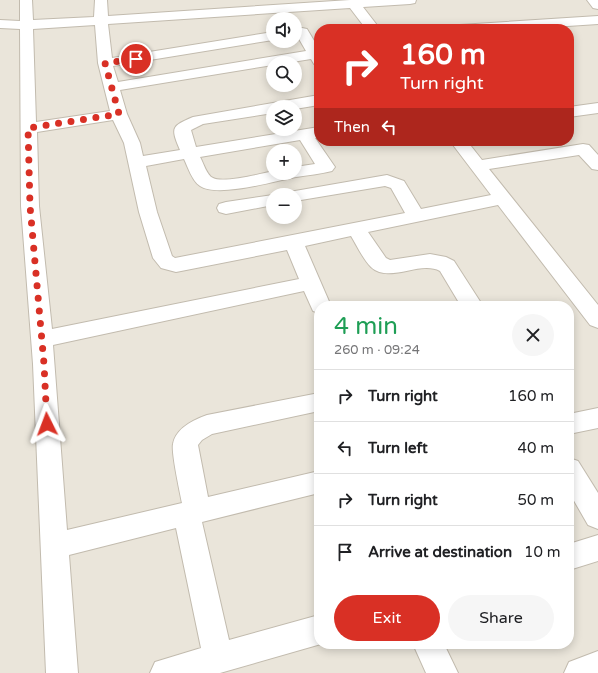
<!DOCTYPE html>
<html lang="en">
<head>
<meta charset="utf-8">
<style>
	:root { --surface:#fff; --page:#f6f6f6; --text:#202124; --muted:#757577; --line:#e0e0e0; --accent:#d93025 }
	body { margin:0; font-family:"Varela Round",sans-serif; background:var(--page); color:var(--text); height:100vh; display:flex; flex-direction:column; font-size:15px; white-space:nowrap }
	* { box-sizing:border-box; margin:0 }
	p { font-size:13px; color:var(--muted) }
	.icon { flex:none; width:22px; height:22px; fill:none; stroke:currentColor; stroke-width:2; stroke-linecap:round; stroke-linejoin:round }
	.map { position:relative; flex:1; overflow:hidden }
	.panel { position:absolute; left:314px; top:301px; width:260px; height:348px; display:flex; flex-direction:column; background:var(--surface); border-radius:16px; box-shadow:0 2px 10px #0003 }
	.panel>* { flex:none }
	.banner { position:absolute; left:314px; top:24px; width:260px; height:122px; border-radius:16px; box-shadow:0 2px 10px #0003; background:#d93025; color:#fff; overflow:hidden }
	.tools { position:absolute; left:266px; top:12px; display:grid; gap:8px }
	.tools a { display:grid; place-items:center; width:36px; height:36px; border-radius:50%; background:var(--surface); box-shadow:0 2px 10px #0003; font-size:20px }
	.pin { position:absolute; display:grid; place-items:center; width:34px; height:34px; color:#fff; margin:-17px; border:2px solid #fff; border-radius:50%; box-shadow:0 1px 4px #0007 }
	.me { position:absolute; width:44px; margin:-22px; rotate:357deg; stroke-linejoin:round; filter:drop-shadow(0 0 3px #0008) }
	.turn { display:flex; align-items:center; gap:14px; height:84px; padding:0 20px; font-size:18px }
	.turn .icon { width:52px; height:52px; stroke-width:2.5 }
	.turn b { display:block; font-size:28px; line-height:34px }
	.then { display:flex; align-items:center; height:38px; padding:0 20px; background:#0003; gap:8px; font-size:15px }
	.round { display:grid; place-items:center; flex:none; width:42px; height:42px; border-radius:21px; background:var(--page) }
	.headline { display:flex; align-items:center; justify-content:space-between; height:68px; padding:0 20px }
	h1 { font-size:24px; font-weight:600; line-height:30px; color:#1e9e55 }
	.button { display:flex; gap:8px; margin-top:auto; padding:8px 20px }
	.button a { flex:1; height:46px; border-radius:24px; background:var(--accent); color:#fff; font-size:16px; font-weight:600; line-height:46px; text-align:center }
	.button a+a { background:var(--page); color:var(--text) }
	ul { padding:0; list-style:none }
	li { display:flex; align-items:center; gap:12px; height:52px; padding:0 20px; border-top:1px solid var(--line) }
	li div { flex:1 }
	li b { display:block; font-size:15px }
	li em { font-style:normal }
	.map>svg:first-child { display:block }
	.residential { fill:#eae5da; fill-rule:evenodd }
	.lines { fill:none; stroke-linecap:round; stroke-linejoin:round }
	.minor-casing { stroke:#c2bbae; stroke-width:2 }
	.minor { fill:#fff; fill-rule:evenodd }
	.route { stroke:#d93025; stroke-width:7; stroke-dasharray:0 12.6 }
</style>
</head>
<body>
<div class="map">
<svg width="598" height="673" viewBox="0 0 598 673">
	<rect width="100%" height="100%" fill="#f6f3ec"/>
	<!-- residential -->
	<path class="residential" d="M0,0H598V673H0ZM273,19H295V41H273ZM319,29H569V141H319ZM273,63H295V85H273ZM273,107H295V129H273ZM273,151H295V173H273ZM273,195H295V217H273ZM319,306H569V644H319Z"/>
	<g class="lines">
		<defs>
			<path id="minor" d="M20,0H32L33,20L94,17L95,0H107L108,16L350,0H416L415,3L410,4L363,7L380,29H366L350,8L108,24L112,58L273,32V40L113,66L118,82L306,51L295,32L297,29L302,28L307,29L319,49V65L314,64L311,59L286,63H273V65L120,90L127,114L140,143L143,156L180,150C170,127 172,126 193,117L319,95V105L295,109V107H273V113L203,124L191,130L196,147L319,127V137L315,138L335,167L332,171C320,174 308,175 296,177C275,181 218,198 200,186C192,181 188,167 184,159L146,166L157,212L172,256L175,258L405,213L391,188L385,186L295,201V195H287L289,192L295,191L387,175L404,181L421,209L491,195L450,141H467L482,160L583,144L589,145L598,155V170L592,169L579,155L489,169L598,305V328L590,325L498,205L368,232L386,258L390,260L430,254L446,257L454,261L483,306H461L440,271C420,260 389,284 371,267C363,259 357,246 351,236L305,246L331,306H319V313L313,311L304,291L53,345L67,530L182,503C180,493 171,452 173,444C176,428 193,420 207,415L319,393V411L212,434L202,440L198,445L208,497L319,471V493L202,522L229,640L319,615V644H321L220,673H150L155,662L201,648L176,528L69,555L78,673H46L33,364L21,206L20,29L0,28V20L20,21ZM95,25L98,63L110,111L36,122L33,29ZM113,120L124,143L139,212L153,258L161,268L176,272L287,250L299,279L52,329L39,206L37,132ZM300,140L315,164L295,167V173H273V171C261,174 223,183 213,178C207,176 203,162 200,157Z
				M587,0H598V9L593,8Z
				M598,16V24L522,29H453L455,26L460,25Z
				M598,103V113L569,117V107Z
				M273,195V205L226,214L219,212L217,208L219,204L226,202L273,195H275Z
				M598,408V428L569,434V414Z
				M569,458L578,461L598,493V529L588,525L569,492Z
				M598,535V561L569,570V544Z
				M413,644H444L458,673H426Z
				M598,651V673H564L569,662Z"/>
		</defs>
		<!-- minor casing -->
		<use href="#minor" class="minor-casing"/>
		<!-- minor -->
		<use href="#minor" class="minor"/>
	</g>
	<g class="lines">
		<!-- route -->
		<path class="route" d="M47,424L44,364L30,206L28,128L119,114L105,63L136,59"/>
	</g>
</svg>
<div class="tools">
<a><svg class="icon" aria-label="sound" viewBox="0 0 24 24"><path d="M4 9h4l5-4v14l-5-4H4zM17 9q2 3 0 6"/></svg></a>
<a><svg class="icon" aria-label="search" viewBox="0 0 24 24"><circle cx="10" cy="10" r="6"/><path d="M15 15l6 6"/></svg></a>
<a><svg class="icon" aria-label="layers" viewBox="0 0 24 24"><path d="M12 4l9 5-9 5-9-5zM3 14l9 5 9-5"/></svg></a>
<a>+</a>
<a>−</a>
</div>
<div class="pin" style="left:136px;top:59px;background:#d93025"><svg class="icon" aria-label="arrive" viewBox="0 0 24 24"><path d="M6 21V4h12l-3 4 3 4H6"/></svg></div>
<svg class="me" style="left:47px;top:424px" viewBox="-20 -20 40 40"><path d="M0-17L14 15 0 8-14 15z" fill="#d93025" stroke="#fff" stroke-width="4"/></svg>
<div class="banner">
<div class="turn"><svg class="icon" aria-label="right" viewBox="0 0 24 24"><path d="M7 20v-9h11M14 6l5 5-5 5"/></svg><div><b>160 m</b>Turn right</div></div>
<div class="then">Then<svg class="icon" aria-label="left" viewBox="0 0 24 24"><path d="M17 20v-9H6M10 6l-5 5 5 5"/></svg></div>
</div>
<section class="panel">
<div class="headline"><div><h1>4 min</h1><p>260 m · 09:24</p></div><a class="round"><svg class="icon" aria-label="close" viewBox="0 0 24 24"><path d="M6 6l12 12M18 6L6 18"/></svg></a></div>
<ul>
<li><svg class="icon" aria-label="right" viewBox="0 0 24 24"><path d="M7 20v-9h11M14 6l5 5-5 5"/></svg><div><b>Turn right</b></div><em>160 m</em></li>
<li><svg class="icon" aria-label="left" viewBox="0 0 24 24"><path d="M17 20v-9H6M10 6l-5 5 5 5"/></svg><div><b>Turn left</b></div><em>40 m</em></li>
<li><svg class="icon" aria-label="right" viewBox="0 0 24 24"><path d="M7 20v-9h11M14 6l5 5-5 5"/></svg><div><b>Turn right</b></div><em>50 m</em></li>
<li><svg class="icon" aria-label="arrive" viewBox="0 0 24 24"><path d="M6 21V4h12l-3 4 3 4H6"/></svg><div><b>Arrive at destination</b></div><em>10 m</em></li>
</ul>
<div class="button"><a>Exit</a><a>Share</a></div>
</section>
</div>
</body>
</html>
